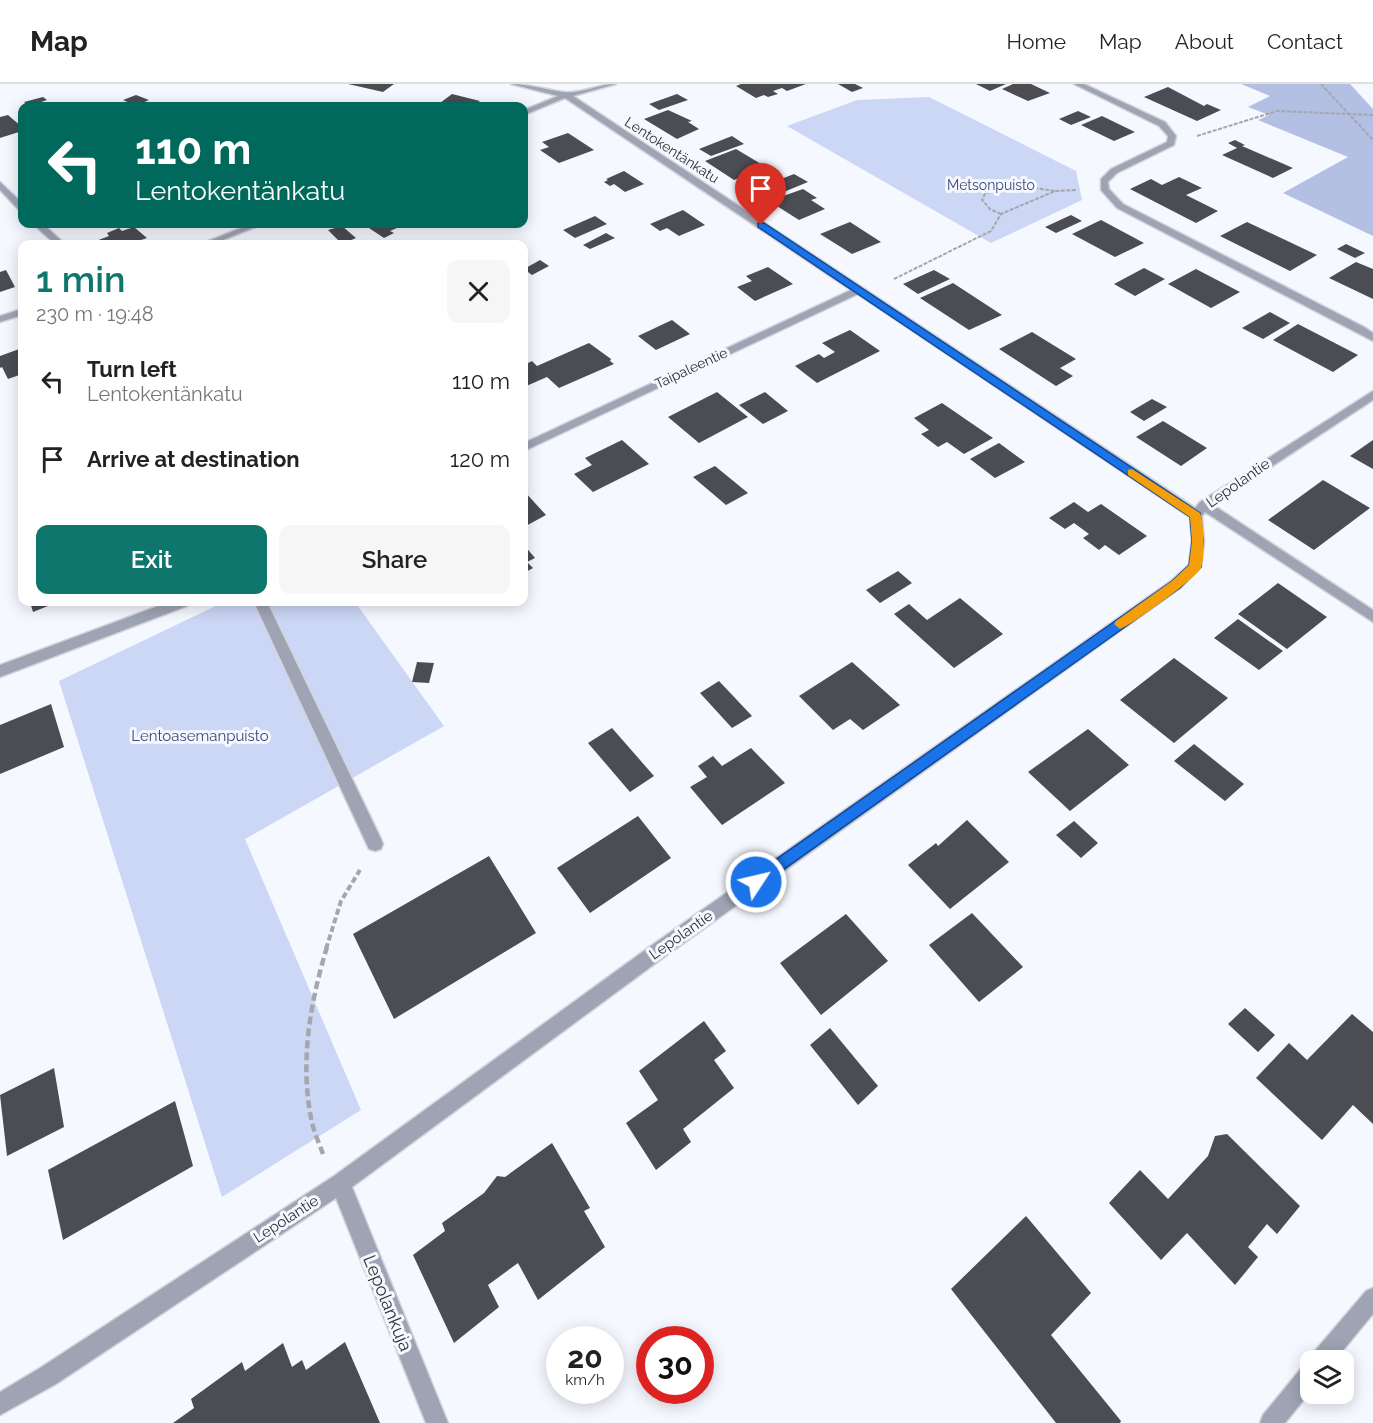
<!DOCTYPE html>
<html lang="en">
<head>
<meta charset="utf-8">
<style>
	:root { --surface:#fff; --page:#f6f6f6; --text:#222; --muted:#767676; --line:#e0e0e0; --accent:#0f766e }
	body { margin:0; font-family:Raleway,sans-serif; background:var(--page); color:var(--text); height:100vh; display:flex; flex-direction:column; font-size:22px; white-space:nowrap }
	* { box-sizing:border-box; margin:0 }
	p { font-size:20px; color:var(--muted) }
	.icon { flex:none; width:33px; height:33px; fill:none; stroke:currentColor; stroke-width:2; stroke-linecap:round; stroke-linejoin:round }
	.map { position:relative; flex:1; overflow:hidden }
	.sheet { position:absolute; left:18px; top:156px; width:510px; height:366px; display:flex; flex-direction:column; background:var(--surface); border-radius:12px; box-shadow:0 3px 15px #0003 }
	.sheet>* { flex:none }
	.top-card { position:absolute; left:18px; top:18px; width:510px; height:126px; border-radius:12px; box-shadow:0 3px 15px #0003; background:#00695c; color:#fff; overflow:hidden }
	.controls { position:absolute; left:1300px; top:1266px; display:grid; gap:12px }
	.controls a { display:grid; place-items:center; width:54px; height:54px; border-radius:12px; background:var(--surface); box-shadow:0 3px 15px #0003; font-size:30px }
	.speed { position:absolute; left:546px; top:1242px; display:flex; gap:12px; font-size:30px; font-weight:700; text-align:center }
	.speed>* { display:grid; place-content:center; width:78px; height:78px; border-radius:50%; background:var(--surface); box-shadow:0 3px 15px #0003; line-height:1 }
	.speed small { font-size:15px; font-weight:400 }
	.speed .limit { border:9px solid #d22; background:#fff; color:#111 }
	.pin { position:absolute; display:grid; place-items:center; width:51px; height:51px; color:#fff; margin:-62px -26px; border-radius:50% 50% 50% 0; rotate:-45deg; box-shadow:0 0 6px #0007 }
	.pin .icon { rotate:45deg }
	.me { position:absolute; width:66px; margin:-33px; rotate:55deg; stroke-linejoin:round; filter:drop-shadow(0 0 4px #0008) }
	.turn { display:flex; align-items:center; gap:21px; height:126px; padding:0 18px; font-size:27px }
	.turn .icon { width:78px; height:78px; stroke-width:2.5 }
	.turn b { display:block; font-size:42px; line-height:51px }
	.round { display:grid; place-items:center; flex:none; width:63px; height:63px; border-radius:12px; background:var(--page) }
	.summary { display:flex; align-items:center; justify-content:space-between; height:102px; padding:0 18px }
	h1 { font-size:36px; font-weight:600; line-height:45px; color:var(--accent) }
	.primary-button { display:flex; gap:12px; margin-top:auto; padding:12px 18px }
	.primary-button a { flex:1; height:69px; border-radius:12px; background:var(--accent); color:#fff; font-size:24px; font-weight:600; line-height:69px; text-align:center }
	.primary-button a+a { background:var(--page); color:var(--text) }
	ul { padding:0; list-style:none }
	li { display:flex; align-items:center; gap:18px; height:78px; padding:0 18px }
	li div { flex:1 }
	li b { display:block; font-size:22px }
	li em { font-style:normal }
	header { display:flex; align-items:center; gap:36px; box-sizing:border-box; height:84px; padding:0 30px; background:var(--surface); border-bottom:2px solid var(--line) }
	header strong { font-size:28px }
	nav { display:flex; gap:33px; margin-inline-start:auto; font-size:21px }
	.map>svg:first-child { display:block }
	.green { fill:#ccd6f5 }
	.forest { fill:#b4bfe4 }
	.building { fill:#4c4d53 }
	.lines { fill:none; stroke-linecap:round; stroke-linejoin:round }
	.minor-casing { stroke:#d3d4db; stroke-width:3 }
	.path-far2 { stroke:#a6a7ad; stroke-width:2; stroke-dasharray:4 1.5; stroke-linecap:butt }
	.path-far1 { stroke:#a6a7ad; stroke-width:4; stroke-dasharray:6 3; stroke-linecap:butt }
	.path { stroke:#a6a7ad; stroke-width:4.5; stroke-dasharray:8 4; stroke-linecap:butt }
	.minor { fill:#9fa4b5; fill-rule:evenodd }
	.route { fill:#1a73e8; stroke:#114b97; stroke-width:1.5 }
	.slow { fill:#f59e0b }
	.labels { text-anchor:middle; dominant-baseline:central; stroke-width:6; stroke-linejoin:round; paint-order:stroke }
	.far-street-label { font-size:14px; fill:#323235; stroke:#f6f8ff }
	.far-park-label { font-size:14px; fill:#3d497a; stroke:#f6f8ff }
	.street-label { font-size:15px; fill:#323235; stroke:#f6f8ff }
	.park-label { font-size:15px; fill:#3d497a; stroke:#f6f8ff }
	.near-street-label { font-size:18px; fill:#323235; stroke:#f6f8ff }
</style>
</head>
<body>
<header>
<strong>Map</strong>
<nav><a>Home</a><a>Map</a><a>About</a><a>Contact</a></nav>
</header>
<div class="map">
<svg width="1373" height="1339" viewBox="0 0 1373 1339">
	<rect width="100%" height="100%" fill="#f6f8ff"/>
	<!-- green -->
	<path class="green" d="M929,13L1076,87L1082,116L991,159L787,42L857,16Z
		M224,518H355L444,642L245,755L361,1026L222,1113L59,597Z"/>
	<!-- forest -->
	<path class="forest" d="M1241,0H1350L1373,25V152L1283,109L1348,73L1258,36L1269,31L1248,23L1270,12Z"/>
	<!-- building -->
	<path class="building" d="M348,0H394L383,8Z
		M741,0H806L787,7L782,4L773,7L778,10L768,13L764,11L756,14L736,2Z
		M838,0H855L863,4L852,8Z
		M976,0H1006L990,7Z
		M1013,0H1031L1050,9L1028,17L1002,5Z
		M1168,3L1204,22L1207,20L1221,26L1197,37L1144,13Z
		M452,10L480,17L472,22H436Z
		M677,10L688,16L659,26L649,20Z
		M136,11L149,16L136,22L123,16Z
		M43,13L47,16L29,22L24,18Z
		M668,26L692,37L688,38L699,45L677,55L644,35Z
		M1078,27L1091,33L1071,41L1059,35Z
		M8,31L22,43V47L0,54V33Z
		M1102,32L1135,48L1114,57L1081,41Z
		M568,49L594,66L559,79L540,66L549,63L542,58Z
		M732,52L744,60L711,72L699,65Z
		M1235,56L1245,61L1242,62L1293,84L1273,94L1222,71L1237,64L1228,59Z
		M736,65L766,83L734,96L705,77Z
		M624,87L644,100L625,108L614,100L610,102L604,98L608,96L606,95Z
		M794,90L808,98L774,112L761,103Z
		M1179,93L1202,104L1186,111L1218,127L1196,139L1130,105L1151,95L1162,101Z
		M803,105L817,114L811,116L825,125L799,136L769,117Z
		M683,126L705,141L679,152L667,144L660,147L650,140Z
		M1071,131L1082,137L1056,149L1045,143Z
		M595,132L607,140L575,154L563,146Z
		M1101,136L1144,159L1115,173L1072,150Z
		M850,138L881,158L852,170L820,150Z
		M1247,138L1317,171L1290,187L1220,152Z
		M363,140H406L390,147L394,149L384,154Z
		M342,142L356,154L342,160L328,146Z
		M134,143L147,154L129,160H100L96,157L109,152L107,149L119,144L122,147Z
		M606,149L615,154L590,165L583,161Z
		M1346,160L1365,169L1355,174L1337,165Z
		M540,176L549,182L532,191L524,185Z
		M1356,178L1373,185V215L1329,194Z
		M768,183L793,200L755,217L737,203L752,197L746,192Z
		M1144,184L1165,195L1135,212L1114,200Z
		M1196,185L1240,208L1211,224L1168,200Z
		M6,186L15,203L0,208V188Z
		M934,186L950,195L918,210L903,200Z
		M953,199L1002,231L969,246L920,214Z
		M1270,228L1290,239L1263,255L1242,244Z
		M672,236L690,250L656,266L638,252Z
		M1298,240L1358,271L1333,288L1273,256Z
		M850,246L880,267L817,299L795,282L819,270L824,274L835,268L822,259Z
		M1032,248L1076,275L1060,284L1073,292L1056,302L999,265Z
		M589,259L611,275L610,277L614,280L559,304L547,293L524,303V281L532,277L537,282Z
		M22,264V290L8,295L2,283L0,284V272Z
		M717,308L748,333L699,359L668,333Z
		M765,308L788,327L763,340L739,321Z
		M1152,315L1167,323L1144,337L1130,328Z
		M942,319L993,354L964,370L947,358L938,363L921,350L929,346L914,334Z
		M1163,337L1207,364L1181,382L1136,353Z
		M622,356L649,380L593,408L574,390L592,381L585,374Z
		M1373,356V385L1350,372Z
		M999,359L1025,378L995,394L970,375Z
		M715,382L748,409L726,421L693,393Z
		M1323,396L1370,424L1314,466L1268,436Z
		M524,407L546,431L524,443Z
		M1074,418L1088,428L1101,420L1147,452L1119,471L1105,461L1099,466L1083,454L1089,450L1074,439L1065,445L1049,434Z
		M524,461L535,474L527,478L533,484L524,489Z
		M898,487L912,499L880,519L866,506Z
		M1278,499L1327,533L1287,565L1238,530Z
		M960,514L1003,550L954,584L894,530L909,520L927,536Z
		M30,518H58L33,528Z
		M1238,535L1283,567L1259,586L1214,554Z
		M1174,574L1228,614L1174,659L1120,616Z
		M417,578L434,579L429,599L412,598Z
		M852,578L900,621L863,646L850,635L833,646L799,612Z
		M719,597L752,632L732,644L700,609Z
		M51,620L64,663L0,690V641Z
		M612,644L654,692L630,708L588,659Z
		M1088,645L1129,681L1070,727L1028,688Z
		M1194,660L1244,700L1225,717L1174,677Z
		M751,664L785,699L722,741L690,703L707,693L698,682L713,672L722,682Z
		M638,732L671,774L590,829L557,784Z
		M967,736L1009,778L950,825L908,781L936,759L938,762Z
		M1074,737L1098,759L1081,774L1056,751Z
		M489,772L536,849L394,935L353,850Z
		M972,829L1023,883L979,918L929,861Z
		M846,830L888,877L821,931L780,879Z
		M1245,924L1275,951L1258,968L1228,940Z
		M1352,930L1373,948V1040L1353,1021L1322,1056L1256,994L1289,959L1307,976Z
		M704,937L726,967L714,976L734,1004L683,1045L691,1058L656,1086L626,1039L658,1016L639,987Z
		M830,944L878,1002L858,1021L810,961Z
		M54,984L64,1043L7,1072L0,1011Z
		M175,1017L193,1082L63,1156L48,1086Z
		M1227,1050L1300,1122L1277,1150L1267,1140L1248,1163L1258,1173L1235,1201L1187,1149L1161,1176L1109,1119L1140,1086L1168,1115L1208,1072L1215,1052Z
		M552,1059L590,1124L584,1127L605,1163L538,1216L518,1179L488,1201L499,1223L454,1259L413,1171L445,1147L442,1139L484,1109L497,1092L505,1093Z
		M1026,1132L1091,1209L1051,1251L1121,1337L1120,1339H1056L951,1205Z
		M345,1258L380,1339H173L194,1324L191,1315L242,1278L245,1287L283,1259L292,1283L302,1276L306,1286Z"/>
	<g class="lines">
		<defs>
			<path id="minor" d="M511,0C529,0 546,6 564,8C580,10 599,0 616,0L573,12L1195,424L1200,418L1373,307V316L1213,421L1373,526V538L1205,428L1202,432L1204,457L1201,483L1181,503L660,876L352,1103L448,1339H426L336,1114L56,1300L0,1331V1308L40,1284L334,1092L648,864L1171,497L1189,481L1192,457L1190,433L858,210L524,367V359L851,206L565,14L524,31V26L558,12Z
				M1074,0H1084L1165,38L1176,52L1174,61L1117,89L1108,98L1109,105L1123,120L1364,243L1373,249V257L1117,124L1101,106V95L1111,85L1167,58L1168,52L1159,42Z
				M0,98L22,119V127L19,126L0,106Z
				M33,140H43L65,160H55Z
				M251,140H263L213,160H201Z
				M22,225V231L0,238V232Z
				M169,518H189L187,522L0,593V581Z
				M254,518H267L381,755L383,760L381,765L375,767L369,765Z
				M1373,1204V1230L1335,1276H1311L1314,1268L1366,1207Z
				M1311,1279V1307L1285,1339H1260L1263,1331L1303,1282Z"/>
		</defs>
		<!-- minor casing -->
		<use href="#minor" class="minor-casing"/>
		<!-- path-far2 -->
		<path class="path-far2" d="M1321,0L1373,56
			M1197,52L1277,27L1373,31
			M1001,130L990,125L982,116L985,110L1009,100L1055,107
			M894,195L991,147L1001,130L1055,107L1077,106"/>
		<!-- path-far1 -->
		<path class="path-far1" d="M326,865L341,817L360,786"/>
		<!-- path -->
		<path class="path" d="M323,1070C319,1059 313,1046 311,1034C300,977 310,919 327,863"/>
		<!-- minor -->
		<use href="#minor" class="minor"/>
	</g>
	<!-- route -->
	<path class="route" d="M758,139H764L1200,429L1203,457L1201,483L1180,504L756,805L751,803L749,798L751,793L1172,497L1189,481L1192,457L1190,433L758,143Z"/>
	<!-- slow -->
	<path class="slow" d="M1132,385L1200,429C1204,439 1205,473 1201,484C1196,494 1132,541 1120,545L1114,540L1116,537L1172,497L1189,481L1192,457L1190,433L1128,391V386Z"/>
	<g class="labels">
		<!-- far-street labels -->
		<g class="far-street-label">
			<text transform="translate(672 66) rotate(33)">Lentokentänkatu</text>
			<text transform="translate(691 284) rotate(-25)">Taipaleentie</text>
		</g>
		<!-- far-park labels -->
		<g class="far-park-label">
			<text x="991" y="101">Metsonpuisto</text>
		</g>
		<!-- street labels -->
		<g class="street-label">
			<text transform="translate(1238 399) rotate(-35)">Lepolantie</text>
			<text transform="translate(681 851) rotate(-35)">Lepolantie</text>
			<text transform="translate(286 1135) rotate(-33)">Lepolantie</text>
		</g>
		<!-- park labels -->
		<g class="park-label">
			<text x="200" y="652">Lentoasemanpuisto</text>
		</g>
		<!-- near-street labels -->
		<g class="near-street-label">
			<text transform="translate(388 1219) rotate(68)">Lepolankuja</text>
		</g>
	</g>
</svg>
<div class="controls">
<a><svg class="icon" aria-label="layers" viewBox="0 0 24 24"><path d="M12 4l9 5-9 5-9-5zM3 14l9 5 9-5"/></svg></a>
</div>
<div class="speed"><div>20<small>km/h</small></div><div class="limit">30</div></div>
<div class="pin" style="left:761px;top:141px;background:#d93025"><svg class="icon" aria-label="arrive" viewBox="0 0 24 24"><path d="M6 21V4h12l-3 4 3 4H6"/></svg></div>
<svg class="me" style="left:756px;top:798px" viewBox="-20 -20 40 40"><circle r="17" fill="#1a73e8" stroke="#fff" stroke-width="3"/><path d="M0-11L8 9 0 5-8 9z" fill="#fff"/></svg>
<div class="top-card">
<div class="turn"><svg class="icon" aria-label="left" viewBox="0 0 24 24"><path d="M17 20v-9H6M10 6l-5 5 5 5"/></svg><div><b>110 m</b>Lentokentänkatu</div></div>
</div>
<section class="sheet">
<div class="summary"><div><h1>1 min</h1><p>230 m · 19:48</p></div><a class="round"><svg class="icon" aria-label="close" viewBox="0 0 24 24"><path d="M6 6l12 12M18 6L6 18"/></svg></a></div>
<ul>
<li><svg class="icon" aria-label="left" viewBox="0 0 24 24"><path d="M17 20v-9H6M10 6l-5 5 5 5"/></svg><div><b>Turn left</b><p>Lentokentänkatu</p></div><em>110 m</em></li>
<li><svg class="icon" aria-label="arrive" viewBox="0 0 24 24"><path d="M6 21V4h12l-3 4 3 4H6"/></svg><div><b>Arrive at destination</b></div><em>120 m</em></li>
</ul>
<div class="primary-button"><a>Exit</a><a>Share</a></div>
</section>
</div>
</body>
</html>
